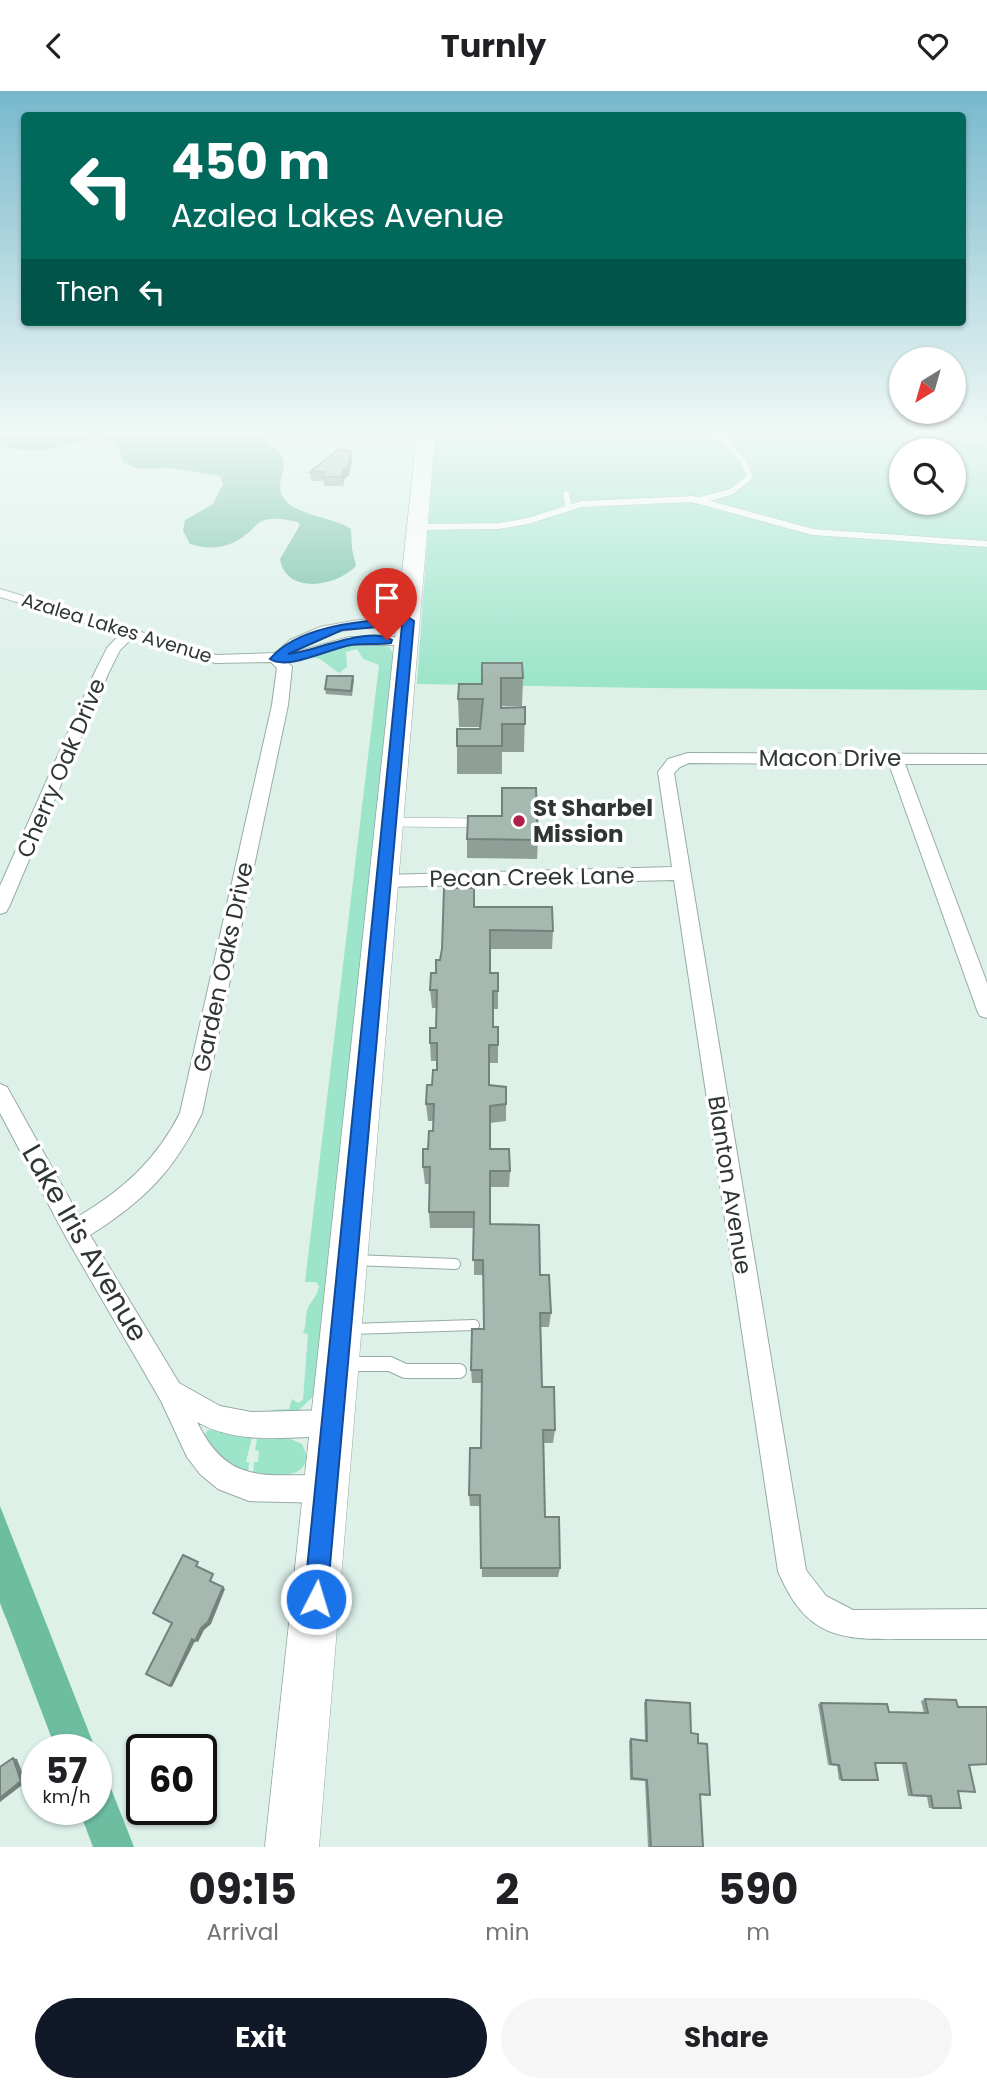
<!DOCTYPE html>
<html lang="en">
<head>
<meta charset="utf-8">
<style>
	:root { --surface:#fff; --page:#f6f6f6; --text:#202124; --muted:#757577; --accent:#111827 }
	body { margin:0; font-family:Poppins,sans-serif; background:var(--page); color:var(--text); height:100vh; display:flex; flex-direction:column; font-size:26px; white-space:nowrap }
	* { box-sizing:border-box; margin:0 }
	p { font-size:23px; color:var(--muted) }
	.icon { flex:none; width:38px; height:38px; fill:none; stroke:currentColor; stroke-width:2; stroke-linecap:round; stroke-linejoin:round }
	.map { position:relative; height:1756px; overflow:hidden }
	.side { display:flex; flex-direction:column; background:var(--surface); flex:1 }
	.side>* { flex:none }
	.hud { position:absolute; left:21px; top:21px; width:945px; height:214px; border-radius:7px; box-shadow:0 2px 5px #0004; background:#00695c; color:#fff; overflow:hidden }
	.needle { width:46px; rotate:217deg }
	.tools { position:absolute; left:889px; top:256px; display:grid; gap:14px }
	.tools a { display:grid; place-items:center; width:77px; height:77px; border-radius:50%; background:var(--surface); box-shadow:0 2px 5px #0004; font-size:35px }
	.speed { position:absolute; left:21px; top:1643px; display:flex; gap:14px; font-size:35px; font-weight:700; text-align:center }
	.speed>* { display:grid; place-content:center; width:91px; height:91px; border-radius:50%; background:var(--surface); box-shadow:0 2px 5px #0004; line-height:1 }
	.speed small { font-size:18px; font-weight:400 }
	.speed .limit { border:4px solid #111; border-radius:10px; background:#fff; color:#111 }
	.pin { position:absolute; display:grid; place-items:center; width:60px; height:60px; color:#fff; margin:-72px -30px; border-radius:50% 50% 50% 0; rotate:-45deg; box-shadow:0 0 7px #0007 }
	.pin .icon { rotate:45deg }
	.me { position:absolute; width:77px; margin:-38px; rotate:5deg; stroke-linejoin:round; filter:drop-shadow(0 0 5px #0008) }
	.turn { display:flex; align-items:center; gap:24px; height:147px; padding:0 35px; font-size:32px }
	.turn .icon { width:91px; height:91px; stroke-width:2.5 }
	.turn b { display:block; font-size:49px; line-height:60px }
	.then { display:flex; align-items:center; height:66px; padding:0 35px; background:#0003; gap:14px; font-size:26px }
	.eta { display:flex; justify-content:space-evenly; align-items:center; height:119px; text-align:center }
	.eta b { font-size:42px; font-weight:700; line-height:49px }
	.action { display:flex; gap:14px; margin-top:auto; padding:14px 35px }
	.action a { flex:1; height:80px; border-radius:42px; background:var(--accent); color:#fff; font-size:28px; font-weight:700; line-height:80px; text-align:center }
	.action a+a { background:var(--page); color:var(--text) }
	header { display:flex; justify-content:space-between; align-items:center; height:91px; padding:0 35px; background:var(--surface); font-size:32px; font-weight:700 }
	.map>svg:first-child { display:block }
	.green { fill:#9ce4ca; fill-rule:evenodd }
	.water { fill:#6dbda1 }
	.pier { fill:#ddf1e9 }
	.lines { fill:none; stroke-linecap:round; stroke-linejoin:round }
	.stream { stroke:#6dbda1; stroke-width:3.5 }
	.lane-far3-casing { stroke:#98aba3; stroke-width:7 }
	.lane-far2-casing { stroke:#98aba3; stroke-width:10 }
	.lane-far1-casing { stroke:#98aba3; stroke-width:12 }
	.lane-casing { stroke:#98aba3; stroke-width:16 }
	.street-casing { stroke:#98aba3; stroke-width:2 }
	.primary-casing { stroke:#98aba3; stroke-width:1 }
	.lane-far3 { stroke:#fff; stroke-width:6 }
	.lane-far2 { stroke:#fff; stroke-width:9 }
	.lane-far1 { stroke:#fff; stroke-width:10 }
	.lane { stroke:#fff; stroke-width:14 }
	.street { fill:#fff; fill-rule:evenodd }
	.primary { fill:#fff; fill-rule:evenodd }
	.wall { fill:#8f9f98 }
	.shaded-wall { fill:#74827c }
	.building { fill:#a6b9b1; stroke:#74827c; stroke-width:2 }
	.route { fill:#1a73e8; stroke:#114b97; stroke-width:2 }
	.poi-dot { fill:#b11f4a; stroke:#fff; stroke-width:2.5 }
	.labels { text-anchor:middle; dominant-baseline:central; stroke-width:7; stroke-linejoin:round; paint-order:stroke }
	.far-street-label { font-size:19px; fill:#2f3633; stroke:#fff }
	.street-label { font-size:23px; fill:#2f3633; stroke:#fff }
	.poi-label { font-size:23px; font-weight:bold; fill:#2f3633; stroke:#fff; text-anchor:start }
	.near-street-label { font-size:28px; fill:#2f3633; stroke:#fff }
</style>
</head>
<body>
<header><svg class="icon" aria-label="back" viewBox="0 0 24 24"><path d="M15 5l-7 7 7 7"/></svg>Turnly<svg class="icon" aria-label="heart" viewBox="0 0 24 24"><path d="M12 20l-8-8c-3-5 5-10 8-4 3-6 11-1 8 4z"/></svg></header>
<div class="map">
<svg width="987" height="1756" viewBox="0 0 987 1756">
	<rect width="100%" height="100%" fill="#ddf1e9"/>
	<!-- green -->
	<path class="green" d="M435,344H987V599L648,597L417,593ZM901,359H954V411H901Z
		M363,552L389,556L396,566L322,1297L299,1319L272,1324V1319L289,1318L292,1308L298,1312L303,1309L308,1243L303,1242C307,1234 305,1225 308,1217C313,1207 316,1208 319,1195L316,1191H305L379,574L363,568L357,558L346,561L347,576L339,582L320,568L310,566L338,557Z
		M213,1338L252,1346L246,1371H249L248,1382L234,1378L202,1348L208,1339Z
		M257,1348H290L302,1353L307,1365C305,1390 272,1384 253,1383L254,1371H258L259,1360L255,1359Z"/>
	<!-- water -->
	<path class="water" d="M0,344H279L268,351C271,356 282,361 283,367C287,379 276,391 282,404C291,425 333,425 351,438L352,458L356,475C336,496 286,504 280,468L300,434L298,431C288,429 275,426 265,429C257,431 253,438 248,442C230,457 212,460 190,453L183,440L185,429L213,413L223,393L220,385L170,377L138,378L123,371L117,352C85,342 80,354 51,358C34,360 17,358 0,356Z
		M0,1415L134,1756H93L79,1719L96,1718V1659H56L0,1512Z"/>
	<!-- pier -->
	<path class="pier" d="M6,1527L56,1659H53L3,1529Z"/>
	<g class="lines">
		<!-- stream -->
		<path class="stream" d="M936,344L961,355L987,358"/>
		<defs>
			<path id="lane-far3" d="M707,344L721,347L733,344
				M566,403L569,417
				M700,409L731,401L750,386L743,369L721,347
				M418,436L499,435L528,430L581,413L692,408L813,441L987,453"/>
			<path id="lane-far2" d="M390,731L480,732"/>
			<path id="lane-far1" d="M354,1169L455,1173
				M351,1238L474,1234"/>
			<path id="lane" d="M347,1273H390L405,1280H459"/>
			<path id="street" d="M0,498L216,564L275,562L290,549L320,536L358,529L408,526L415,530L408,534C367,536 325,536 292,562L349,546H406L413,550L406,554H350L288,571L292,576L288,614L202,1022C174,1080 144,1110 90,1144L179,1292L220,1315L251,1321L332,1319L341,1323L345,1332L341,1341L332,1345C287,1346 238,1354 197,1331C228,1395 265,1383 326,1384L336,1388L340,1398L336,1408L326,1412L249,1410L218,1398L200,1383L187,1366L161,1310L67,1148L0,1022V993L7,996L79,1125C123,1099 157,1068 180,1022L272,614L277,577L271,571L215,572L132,547L120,559L108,583L9,816L6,821L0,823V795L94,583L107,557L120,543L0,506Z
				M688,662L987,663V673H905L987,892V927L980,925L977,919L889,673L689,672L680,676L674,682L806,1479L826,1505L853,1519L987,1518V1548C960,1548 932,1548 905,1548C840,1549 806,1547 778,1480L674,789L384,796L378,795L375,790L378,785L384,784L672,776L658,681L668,668Z"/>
			<path id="primary" d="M417,344H435L319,1756H265Z"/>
		</defs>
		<!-- lane-far3 casing -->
		<use href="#lane-far3" class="lane-far3-casing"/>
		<!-- lane-far2 casing -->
		<use href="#lane-far2" class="lane-far2-casing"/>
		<!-- lane-far1 casing -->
		<use href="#lane-far1" class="lane-far1-casing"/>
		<!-- lane casing -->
		<use href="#lane" class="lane-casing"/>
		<!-- street casing -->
		<use href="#street" class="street-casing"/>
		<!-- primary casing -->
		<use href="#primary" class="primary-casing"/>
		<!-- lane-far3 -->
		<use href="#lane-far3" class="lane-far3"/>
		<!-- lane-far2 -->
		<use href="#lane-far2" class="lane-far2"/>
		<!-- lane-far1 -->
		<use href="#lane-far1" class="lane-far1"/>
		<!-- lane -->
		<use href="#lane" class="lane"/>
		<!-- street -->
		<use href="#street" class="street"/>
		<!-- primary -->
		<use href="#primary" class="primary"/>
	</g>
	<!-- wall -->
	<path class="wall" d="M352,370L349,384L344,388L343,395H324V390H311L310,381Z
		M482,572L523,587L522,615H501V617L525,616L524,661H502V683H457V655L480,638V636H459L458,608L482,593Z
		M353,585L354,590L352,605L326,603L325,598Z
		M467,748L538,749L537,768L467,767Z
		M474,816L553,840L552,858H490V882H498V918H493V936H498V972H489V994L506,996V1030L490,1032V1058L510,1080L509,1096H490V1133L540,1184L551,1222L549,1236H541L542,1296L555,1339L553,1352H544L545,1426L560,1477L558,1486H482L480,1415H470L469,1404L481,1357L482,1292H472L471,1279L484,1238V1184H474V1137H430L429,1121L430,1093H425L423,1076L433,1040V1030H428L426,1013L437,979V970H431L430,952L436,937L437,917H432L430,899L440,869Z
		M925,1608L958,1616H987V1674H970L975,1701H958L961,1717H929L927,1706L908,1705L902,1673H875L878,1689H839L837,1675L828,1674L818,1613L821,1612L889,1621L924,1622L921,1610Z
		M646,1609L691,1642L698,1652L710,1704L706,1705L700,1704L703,1756H648L645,1690L630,1689L629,1650L631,1648L645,1649L644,1612Z"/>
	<!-- shaded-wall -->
	<path class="shaded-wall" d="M351,361L352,370L349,384L344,388L343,395L342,386L343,379Z
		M223,1496L225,1498L211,1533L204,1539L198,1551L195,1550Z
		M192,1548L195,1550L172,1596L170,1595Z
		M13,1667L17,1668L26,1691L0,1711V1707Z"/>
	<!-- building -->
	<path class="building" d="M339,358L351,361L348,375L343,379L342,386H323L324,381H310Z
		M482,572H522L523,587H501V617L525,616V633H502V655H457V638H480L483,608H458L459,593H482Z
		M327,585H353L351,600L325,598Z
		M502,697H536L538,749L467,748L468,725H502Z
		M444,797H474V816H552L553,840L490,839V882H498V900H493V936H498V954H489V994L506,996V1013L490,1015V1058H509L510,1080H490V1133L539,1134L540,1184H549L551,1222H540L542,1296H554L555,1339H543L545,1426H559L560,1477H481L480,1404H469L470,1357H481L482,1279H471L472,1238H484L483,1169H473L474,1121H429L430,1076H423V1058H428L429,1040H433L434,1013H426L427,994H432L433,979H437V952H430V937H436L437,899H430L431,882H436V869H440L442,858Z
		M183,1464L198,1471L196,1475L213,1483L210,1490L223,1496L208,1531L201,1537L195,1550L192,1548L170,1595L146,1583L172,1532L153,1522Z
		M925,1608L956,1609L958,1616H987V1673L969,1674L975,1701L958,1700L961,1717H933L931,1705L912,1704L906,1672H875L878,1689H842L839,1674L831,1673L821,1612L887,1613L889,1621L928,1622Z
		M646,1609L690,1612L691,1642L698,1643V1652L707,1653L710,1704L700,1703L703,1756H651L647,1689L632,1687L631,1648L647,1650Z
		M13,1667L21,1690L0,1707V1676Z"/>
	<!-- sky -->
	<linearGradient id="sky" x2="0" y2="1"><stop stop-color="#77b8cc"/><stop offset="0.58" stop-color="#f0f9f5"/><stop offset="1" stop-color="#f0f9f5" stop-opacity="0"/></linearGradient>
	<rect width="987" height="590" fill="url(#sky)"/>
	<!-- route -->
	<path class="route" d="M408,526L414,530L327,1508L324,1517L316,1520L307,1517L304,1508L402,534L342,539L288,563C313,561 371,534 392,549L391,552C378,554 364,552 351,554C331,557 287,580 270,568C299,533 366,530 408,526Z"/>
	<!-- markers -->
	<circle class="poi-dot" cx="519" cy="730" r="7"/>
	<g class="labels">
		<!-- far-street labels -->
		<g class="far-street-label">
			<text transform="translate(117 537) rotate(17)">Azalea Lakes Avenue</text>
		</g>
		<!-- street labels -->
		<g class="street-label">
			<text x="830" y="667">Macon Drive</text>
			<text transform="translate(61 677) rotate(-67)">Cherry Oak Drive</text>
			<text transform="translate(532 786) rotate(-1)">Pecan Creek Lane</text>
			<text transform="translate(223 876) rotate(-78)">Garden Oaks Drive</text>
			<text transform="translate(730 1094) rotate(81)">Blanton Avenue</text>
		</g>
		<!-- poi labels -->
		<g class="poi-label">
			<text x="533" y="717">St Sharbel<tspan x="533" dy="26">Mission</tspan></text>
		</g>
		<!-- near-street labels -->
		<g class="near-street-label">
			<text transform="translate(85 1152) rotate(60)">Lake Iris Avenue</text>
		</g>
	</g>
</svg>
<div class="tools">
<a><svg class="needle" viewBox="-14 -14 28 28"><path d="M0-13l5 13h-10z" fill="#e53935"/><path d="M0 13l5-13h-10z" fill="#757577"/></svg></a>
<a><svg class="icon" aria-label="search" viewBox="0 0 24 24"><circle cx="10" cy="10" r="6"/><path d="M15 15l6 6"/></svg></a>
</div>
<div class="speed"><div>57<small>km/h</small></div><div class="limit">60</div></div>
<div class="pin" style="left:387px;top:549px;background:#d93025"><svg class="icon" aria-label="arrive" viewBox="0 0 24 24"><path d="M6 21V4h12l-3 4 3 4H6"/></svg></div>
<svg class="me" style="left:316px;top:1508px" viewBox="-20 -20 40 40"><circle r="17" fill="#1a73e8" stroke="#fff" stroke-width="3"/><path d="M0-11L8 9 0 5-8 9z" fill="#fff"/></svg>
<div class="hud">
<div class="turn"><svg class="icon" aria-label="left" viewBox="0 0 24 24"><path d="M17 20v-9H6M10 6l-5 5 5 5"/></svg><div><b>450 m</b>Azalea Lakes Avenue</div></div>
<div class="then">Then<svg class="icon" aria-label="left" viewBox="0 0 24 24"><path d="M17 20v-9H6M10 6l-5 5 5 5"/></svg></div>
</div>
</div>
<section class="side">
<div class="eta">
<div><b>09:15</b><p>Arrival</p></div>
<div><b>2</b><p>min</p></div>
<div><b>590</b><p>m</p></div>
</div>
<div class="action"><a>Exit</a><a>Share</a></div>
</section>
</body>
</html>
